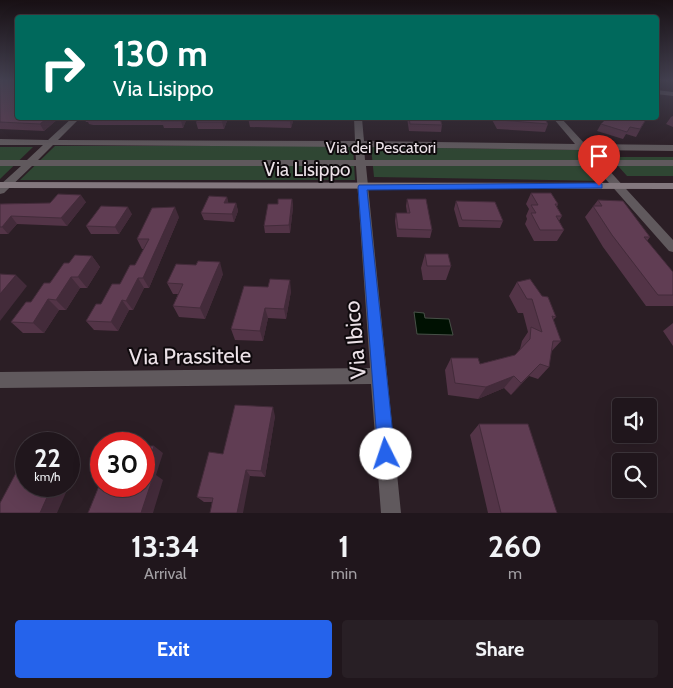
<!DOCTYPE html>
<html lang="en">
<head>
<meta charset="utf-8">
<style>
	:root { --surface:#20161c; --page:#281f25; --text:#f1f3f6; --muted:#a29fa3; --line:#3d353b; --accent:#2563eb }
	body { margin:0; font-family:Cabin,sans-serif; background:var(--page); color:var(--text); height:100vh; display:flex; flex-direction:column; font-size:19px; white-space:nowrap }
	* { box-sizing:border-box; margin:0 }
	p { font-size:16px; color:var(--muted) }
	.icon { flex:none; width:28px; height:28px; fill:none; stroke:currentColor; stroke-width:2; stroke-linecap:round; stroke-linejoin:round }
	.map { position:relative; height:513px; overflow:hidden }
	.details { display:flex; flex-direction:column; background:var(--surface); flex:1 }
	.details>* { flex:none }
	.top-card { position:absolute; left:15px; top:15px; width:644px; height:105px; border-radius:5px; box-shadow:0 5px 20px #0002,0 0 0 1px var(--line); background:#00695c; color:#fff; overflow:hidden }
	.buttons { position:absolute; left:612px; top:398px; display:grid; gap:10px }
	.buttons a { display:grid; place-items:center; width:45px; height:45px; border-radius:5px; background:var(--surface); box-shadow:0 5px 20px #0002,0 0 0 1px var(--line); font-size:25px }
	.speed { position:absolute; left:15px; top:432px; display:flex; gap:10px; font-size:25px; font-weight:700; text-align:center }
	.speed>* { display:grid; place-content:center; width:65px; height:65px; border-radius:50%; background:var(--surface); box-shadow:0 5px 20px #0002,0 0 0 1px var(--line); line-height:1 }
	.speed small { font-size:12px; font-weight:400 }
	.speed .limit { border:8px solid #d22; background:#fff; color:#111 }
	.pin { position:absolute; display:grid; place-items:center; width:42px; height:42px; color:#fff; margin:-51px -21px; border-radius:50% 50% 50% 0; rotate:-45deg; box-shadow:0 0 5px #0007 }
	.pin .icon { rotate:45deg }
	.me { position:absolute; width:55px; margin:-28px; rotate:356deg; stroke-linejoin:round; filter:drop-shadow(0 0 4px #0008) }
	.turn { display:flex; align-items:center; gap:18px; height:105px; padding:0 15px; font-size:22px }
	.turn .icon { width:65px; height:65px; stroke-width:2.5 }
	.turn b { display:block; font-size:35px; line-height:42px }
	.eta { display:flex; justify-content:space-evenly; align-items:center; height:85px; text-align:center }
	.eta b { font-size:30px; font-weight:700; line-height:35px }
	.button { display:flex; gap:10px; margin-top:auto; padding:10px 15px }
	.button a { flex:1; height:58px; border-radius:5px; background:var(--accent); color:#fff; font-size:20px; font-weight:700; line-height:58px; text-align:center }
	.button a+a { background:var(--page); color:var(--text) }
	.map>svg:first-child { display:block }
	.green { fill:#2f4633 }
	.water { fill:#001102; stroke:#475047 }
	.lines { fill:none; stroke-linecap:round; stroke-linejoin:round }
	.street { fill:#60595d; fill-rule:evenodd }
	.secondary { fill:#83787e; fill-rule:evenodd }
	.wall { fill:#533447 }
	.shaded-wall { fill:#432b3a }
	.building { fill:#603d53; stroke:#432b3a }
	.route { fill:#2563eb; stroke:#184099 }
	.labels { text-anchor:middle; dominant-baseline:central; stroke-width:4; stroke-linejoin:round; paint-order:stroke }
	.far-street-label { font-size:16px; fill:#ece2e8; stroke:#0f0a0d }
	.street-label { font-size:19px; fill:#ece2e8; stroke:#0f0a0d }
	.near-street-label { font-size:22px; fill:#ece2e8; stroke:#0f0a0d }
</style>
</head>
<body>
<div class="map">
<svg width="673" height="513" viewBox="0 0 673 513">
	<rect width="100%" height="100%" fill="#2b1e25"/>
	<!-- green -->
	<path class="green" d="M55,146H353L355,180H20Z
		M0,147H33L0,179Z
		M371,147L580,150L605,181L374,177Z
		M610,157H673V176H627Z"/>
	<!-- water -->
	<path class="water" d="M414,312L424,313L425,318L449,319L453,335L417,334Z"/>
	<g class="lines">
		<!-- street -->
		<path class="street" d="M656,90L673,92V96L656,94Z
			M72,118H80L58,140L355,141L354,118H362L364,141L575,144L553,118H561L585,144L673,145V151L590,150L600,160H673V166H605L673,240V252L669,251L594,166H366L401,513H381L371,384L0,388V372L370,368L356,166H32L4,193L0,194V185L21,166H0V160H27L43,145H0V139L48,140ZM53,145L355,147L356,160H38ZM364,147L580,150L589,160H365Z"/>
		<!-- secondary -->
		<path class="secondary" d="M0,182L673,183V189L0,188Z"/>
	</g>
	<!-- wall -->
	<path class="wall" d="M0,81L18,118H59L44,131L0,129Z
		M673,116V127L666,124L671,117Z
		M84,118H187L183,128H164L163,125H93L89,124L88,122H86Z
		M228,118L224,129H198L196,122Z
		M248,118H294L291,128L250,127Z
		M407,118H440L442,125L441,132L409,131Z
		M491,118H544L548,124L545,132L497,129Z
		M645,121L636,137L626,134L623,139L597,131L601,124Z
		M531,193L558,204L557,207L562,216L559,221L564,230L557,241H534L525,224L527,219L526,216L529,209L526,204Z
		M227,197L228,203H236L238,211L234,222L204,220L201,213Z
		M292,199L293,207L290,233H265L264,226L278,204Z
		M407,199L432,230L430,238L397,237L395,221L396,213H407L406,206Z
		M598,200L650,237L647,241L673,272V306H646L603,247L585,217Z
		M456,201L503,221L500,228L459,227L454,209Z
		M86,202L67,226L17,224L8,234H0V204Z
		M132,214L119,234H91L86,226Z
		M179,217L149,288H144L133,310H129L118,331L94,330L86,321L120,284L135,265L144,249H142L137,239Z
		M425,254L451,266L446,280H423L421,268Z
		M92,256L100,267L87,288H80L66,310H59L44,333H23L11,322L69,263Z
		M223,274L205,319L179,317L173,306L178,294H173L167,283Z
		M517,282L556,317L553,320L561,341L551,352L549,367L538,379L529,376L511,395L504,388L478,399L448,395L445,370L451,358L480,364L515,355L520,349L522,341L528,332L523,313H518L509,296Z
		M291,291L286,319L268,318L263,341L235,340L231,329Z
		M673,323V346L663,331Z
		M275,416L265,477L250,476L212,502H204L197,497L223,454Z
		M479,424L557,513H488L470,435Z"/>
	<!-- shaded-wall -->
	<path class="shaded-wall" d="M47,118H59L44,131L40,124Z
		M182,118H187L183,128L181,121Z
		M224,118H228L224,129L222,122Z
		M291,118H294L291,128L290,121Z
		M81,195L86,202L67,226L61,218Z
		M227,197L229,205L224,203Z
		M292,199L293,207L290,233L289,225Z
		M236,203L238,211L234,222L232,214Z
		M128,207L132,214L119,234L115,227Z
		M175,207L179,217L149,288L143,278Z
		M11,216L17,224L8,234L2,227Z
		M92,256L100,267L87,288L78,277Z
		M220,262L223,274L205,319L200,308Z
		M16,275L27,286L0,321V294Z
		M71,277L80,288L66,310L56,300Z
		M138,278L144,288L133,310L126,301Z
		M290,280L291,291L286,319L284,309Z
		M48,299L59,310L44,333L33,323Z
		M122,300L129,310L118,331L111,322Z
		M265,308L268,318L263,341L260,331Z
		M540,364L529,376L511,395L521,383Z
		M514,376L504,388L478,399L486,387Z
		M273,407L275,416L265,477L261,471Z
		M154,446L163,453L156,475L163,480L153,513H141L145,473Z
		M69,460L78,465L57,513H40L52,486H69Z
		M246,470L250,476L243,513H237Z"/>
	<!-- building -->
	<path class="building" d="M0,81H18V118H47L40,124L0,122Z
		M85,118H182L181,121H161L163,118L90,119Z
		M199,118H224L222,122H196Z
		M248,118H291L290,121L248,120Z
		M409,118H440L442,125L410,124Z
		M498,118H544L548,124L500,120Z
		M607,118H640L645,121L640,129L630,127L627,132L601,124Z
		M531,193H551L558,204H555L562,216H556L564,230H540L531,213H536L531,205H538Z
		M58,194L81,195L61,218L11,216L2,227H0V204L50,203Z
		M209,196L227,197L224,203H236L232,214L201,213Z
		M278,199H292L289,225L264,226L268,204H278Z
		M407,199H426L432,230L398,229L396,213H410Z
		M598,200L623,201L650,237H644L673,272V295H658L612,235L593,206H602Z
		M456,201L495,202L503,221L462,220Z
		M101,206L128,207L115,227L86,226Z
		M175,207L143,278H138L126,301L122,300L111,322L86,321L96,304H101L112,284H120L130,265H135L149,239H137L152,208Z
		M425,254H448L451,266H427Z
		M75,255L92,256L78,277H71L56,300L48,299L33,323L11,322L26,302H31L44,283H50L64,263H69Z
		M198,261L220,262L200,308L173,306L183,284L167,283L176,264L196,265Z
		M0,274L16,275L0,294Z
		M270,279L290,280L284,309L265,308L260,331L231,329L244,286L268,287Z
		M530,279L542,296L548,297L556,317L552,316L561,341H553L549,367L540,364L521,383L514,376L486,387L455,383L451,358H478L480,364L515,355L530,339L531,327L542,332L532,299H527L517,282Z
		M235,405L273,407L261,471L246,470L237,513H210L213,498L197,497L209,452L223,454Z
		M479,424H528L557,513H501Z
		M144,446H154L145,473L154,474L141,513H88L101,481V486H144Z
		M24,458H26V486H52L40,513H0V503Z"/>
	<!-- sky -->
	<linearGradient id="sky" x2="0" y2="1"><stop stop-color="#181014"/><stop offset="0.53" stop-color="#444151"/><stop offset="1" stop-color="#444151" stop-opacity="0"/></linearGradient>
	<rect width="673" height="152" fill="url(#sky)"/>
	<!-- route -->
	<path class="route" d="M599,183L602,184V188L367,190L395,454L392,460L386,463L380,460L378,454L358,187L359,185Z"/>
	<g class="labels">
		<!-- far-street labels -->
		<g class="far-street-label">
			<text x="381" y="147">Via dei Pescatori</text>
		</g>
		<!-- street labels -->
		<g class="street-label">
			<text x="307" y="169">Via Lisippo</text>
		</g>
		<!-- near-street labels -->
		<g class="near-street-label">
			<text transform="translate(355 340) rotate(-95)">Via Ibico</text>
			<text transform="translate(190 356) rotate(-1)">Via Prassitele</text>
		</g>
	</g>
</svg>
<div class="buttons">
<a><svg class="icon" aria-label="sound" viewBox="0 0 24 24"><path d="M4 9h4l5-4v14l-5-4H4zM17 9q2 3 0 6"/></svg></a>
<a><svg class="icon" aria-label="search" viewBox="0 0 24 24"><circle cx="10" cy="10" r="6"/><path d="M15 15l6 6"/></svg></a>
</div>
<div class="speed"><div>22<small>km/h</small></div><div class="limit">30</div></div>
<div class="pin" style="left:599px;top:186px;background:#d93025"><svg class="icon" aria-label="arrive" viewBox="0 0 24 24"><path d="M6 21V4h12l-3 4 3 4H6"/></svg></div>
<svg class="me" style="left:386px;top:454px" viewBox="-20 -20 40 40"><circle r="19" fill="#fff"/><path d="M0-13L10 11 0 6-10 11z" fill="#2563eb"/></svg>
<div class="top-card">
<div class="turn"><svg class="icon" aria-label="right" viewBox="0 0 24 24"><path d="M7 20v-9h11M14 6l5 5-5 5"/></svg><div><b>130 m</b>Via Lisippo</div></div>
</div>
</div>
<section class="details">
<div class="eta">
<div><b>13:34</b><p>Arrival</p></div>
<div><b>1</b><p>min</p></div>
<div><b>260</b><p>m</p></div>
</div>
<div class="button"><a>Exit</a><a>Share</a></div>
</section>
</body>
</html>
